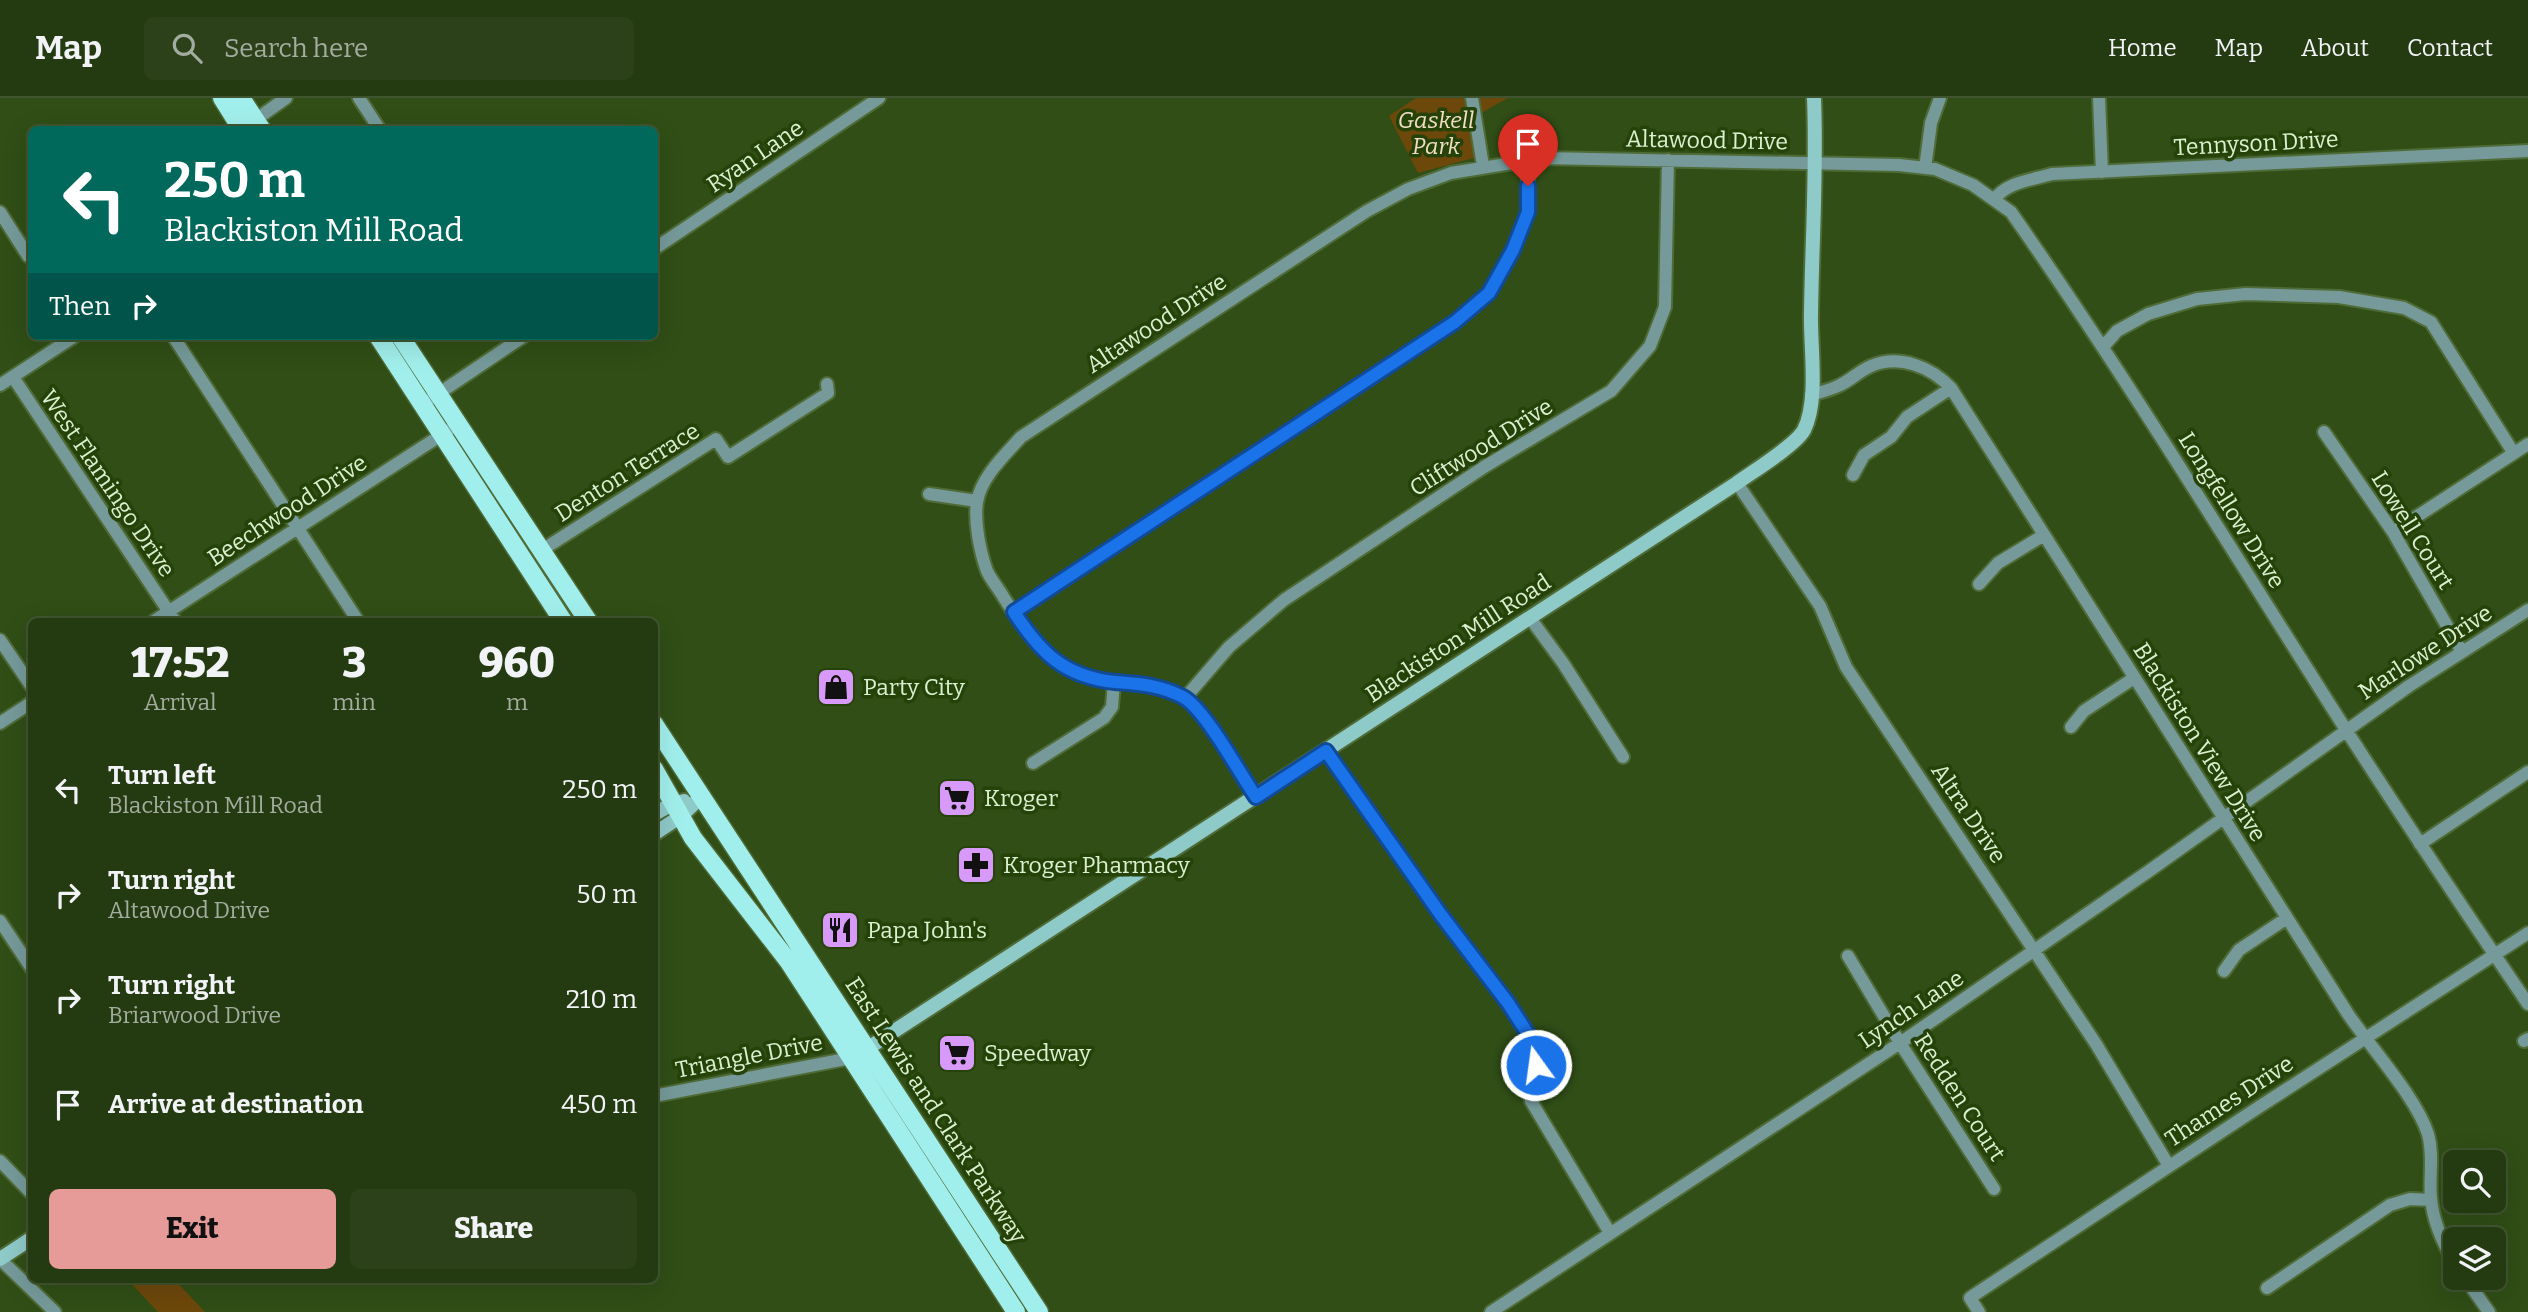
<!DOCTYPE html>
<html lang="en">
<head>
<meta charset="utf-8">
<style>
	:root { --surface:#243a10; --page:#2c4119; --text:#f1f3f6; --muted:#a3ad9f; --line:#415430; --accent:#e69b98 }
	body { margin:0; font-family:Bitter,serif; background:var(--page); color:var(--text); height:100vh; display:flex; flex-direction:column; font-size:26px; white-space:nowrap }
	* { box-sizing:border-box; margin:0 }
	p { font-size:23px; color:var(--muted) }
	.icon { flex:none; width:38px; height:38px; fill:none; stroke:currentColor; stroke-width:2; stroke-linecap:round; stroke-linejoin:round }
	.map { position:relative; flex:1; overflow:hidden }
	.sheet { position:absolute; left:28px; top:520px; width:630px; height:665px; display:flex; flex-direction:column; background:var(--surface); border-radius:10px; box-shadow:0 7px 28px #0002,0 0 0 2px var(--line) }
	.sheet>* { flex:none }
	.banner { position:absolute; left:28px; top:28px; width:630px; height:214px; border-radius:10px; box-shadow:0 7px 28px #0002,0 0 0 2px var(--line); background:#00695c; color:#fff; overflow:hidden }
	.fabs { position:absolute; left:2443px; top:1052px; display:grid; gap:14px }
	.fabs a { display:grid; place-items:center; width:63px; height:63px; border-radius:10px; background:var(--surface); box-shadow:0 7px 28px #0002,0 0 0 2px var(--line); font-size:35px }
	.pin { position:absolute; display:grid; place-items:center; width:60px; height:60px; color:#fff; margin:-72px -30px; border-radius:50% 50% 50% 0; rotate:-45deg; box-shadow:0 0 7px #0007 }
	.pin .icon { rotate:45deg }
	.me { position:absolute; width:77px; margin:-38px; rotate:346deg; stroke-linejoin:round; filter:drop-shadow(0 0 5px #0008) }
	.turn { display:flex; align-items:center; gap:24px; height:147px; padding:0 21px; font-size:32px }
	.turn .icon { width:91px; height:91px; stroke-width:2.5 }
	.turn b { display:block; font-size:49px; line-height:60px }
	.then { display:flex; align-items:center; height:66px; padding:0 21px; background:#0003; gap:14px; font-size:26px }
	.eta { display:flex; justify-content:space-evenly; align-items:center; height:119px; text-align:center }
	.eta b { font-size:42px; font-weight:800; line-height:49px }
	.cta { display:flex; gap:14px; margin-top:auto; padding:14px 21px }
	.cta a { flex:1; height:80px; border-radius:10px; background:var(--accent); color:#111; font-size:28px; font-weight:800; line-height:80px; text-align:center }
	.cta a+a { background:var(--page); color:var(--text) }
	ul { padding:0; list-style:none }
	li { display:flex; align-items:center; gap:21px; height:105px; padding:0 21px }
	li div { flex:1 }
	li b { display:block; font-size:26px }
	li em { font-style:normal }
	header { display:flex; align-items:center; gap:42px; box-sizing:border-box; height:98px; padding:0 35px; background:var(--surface); border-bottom:2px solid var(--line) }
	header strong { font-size:33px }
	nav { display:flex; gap:38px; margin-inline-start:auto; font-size:24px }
	.search { width:490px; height:63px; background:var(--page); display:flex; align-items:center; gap:18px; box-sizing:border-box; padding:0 24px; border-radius:10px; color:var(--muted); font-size:26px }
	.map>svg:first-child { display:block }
	.green { fill:#6d480b }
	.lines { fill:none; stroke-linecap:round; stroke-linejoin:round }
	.minor-casing { stroke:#4f6b37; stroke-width:16 }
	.secondary-casing { stroke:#4f6b37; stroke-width:18 }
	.primary-casing { stroke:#4f6b37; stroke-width:21 }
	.minor { stroke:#759a99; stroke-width:12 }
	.secondary { stroke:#8ecac8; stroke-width:14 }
	.primary { stroke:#a1efec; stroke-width:18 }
	.route-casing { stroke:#114b97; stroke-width:18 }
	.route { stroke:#1a73e8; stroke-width:12 }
	.labels { text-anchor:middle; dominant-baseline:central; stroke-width:7; stroke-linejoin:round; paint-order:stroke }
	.park-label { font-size:23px; font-style:italic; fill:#f1ddc4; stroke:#254309 }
	.street-label { font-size:23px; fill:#dcefd0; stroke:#254309 }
	.poi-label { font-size:23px; fill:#dcefd0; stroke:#254309; text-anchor:start }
</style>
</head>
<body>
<header>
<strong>Map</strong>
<div class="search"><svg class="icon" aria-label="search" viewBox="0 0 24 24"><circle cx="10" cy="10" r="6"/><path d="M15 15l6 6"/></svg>Search here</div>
<nav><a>Home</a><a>Map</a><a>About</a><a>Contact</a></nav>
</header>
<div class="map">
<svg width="2528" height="1214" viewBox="0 0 2528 1214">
	<rect width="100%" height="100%" fill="#304e16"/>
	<!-- green -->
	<path class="green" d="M1416,0H1508L1481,15L1489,56L1418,75L1389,18Z
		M127,1181H174L205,1214H158Z"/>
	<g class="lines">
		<defs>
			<path id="minor" d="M359,0L380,32
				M1472,0L1483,68
				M2099,0L2102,74
				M251,25L286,0
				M1925,70L1931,25L1940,0
				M1994,102C2006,84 2032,82 2052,76L2528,53
				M0,114L28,158
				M654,151L879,0
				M173,238L358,523
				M2103,249L2117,233L2148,216L2197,201L2246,196L2339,199L2404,210L2431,224L2513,354
				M13,279L175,523
				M0,287L75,238
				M1811,297C1820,294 1830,292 1838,288C1850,283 1859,273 1871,268C1900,256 1931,269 1951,290L2348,916C2371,950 2416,999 2428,1036C2434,1057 2429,1079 2431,1100C2433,1122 2443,1146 2455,1165
				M432,300L524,238
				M2324,334L2393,434L2462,554
				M1853,377L1864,357L1891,339L1907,319L1951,290
				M1737,385L1820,508L1846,569L2096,946L2169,1068
				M929,396L977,403
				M2393,434L2528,346
				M542,452L716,341L728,359L828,295L827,286
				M1979,486L1998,465L2044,437
				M1014,514L1455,224L1489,195L1513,152L1528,114V62
				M1530,520L1563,565L1623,659
				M154,523L449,332
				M0,542L32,589
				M1185,600L1229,549L1284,502L1484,369L1611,293L1650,248L1665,209L1668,62
				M0,625L32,604
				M2071,629L2084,613L2134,580
				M1326,653L1441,817L1508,905L1539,953L1529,982L1531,1003L1610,1135
				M1033,665L1104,620L1112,609L1114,584
				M1256,699C1241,677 1205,613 1185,600C1151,579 1112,590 1077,575C1042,561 1024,530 1004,500C999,491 991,482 987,473C980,454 974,424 977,404C981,379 1005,357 1021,339L1367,113L1408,91L1451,75L1543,60L1899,67L1935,71L1973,87L2011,114C2116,264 2212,420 2310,575C2380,687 2454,797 2528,906
				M2420,746L2528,674
				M0,823L32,871
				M1848,858L1900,945L1994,1091
				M2224,873L2239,852L2287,820
				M2524,943L2528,941
				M654,998L851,960
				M0,1063L32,1096
				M0,1161L55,1214
				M2465,1180L2489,1214
				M2267,1190L2390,1107L2410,1101L2431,1102
				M1491,1214L1900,945L2149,773L2409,588L2528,512
				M1979,1214L1970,1200L1977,1195L2259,1009L2528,835"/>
			<path id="secondary" d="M654,716L674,705L684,703
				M654,736L681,718L702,698
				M859,956L1737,385C1752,374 1796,347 1804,332C1819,302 1810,248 1811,215C1812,143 1817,72 1814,0
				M0,1161L32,1140"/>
			<path id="primary" d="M222,0L242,32
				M241,0L262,32
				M378,238L563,523
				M400,238L588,523
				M654,626L1039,1214
				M654,671L693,740L789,864L1016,1214"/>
		</defs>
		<!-- minor casing -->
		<use href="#minor" class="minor-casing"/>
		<!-- secondary casing -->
		<use href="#secondary" class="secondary-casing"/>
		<!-- primary casing -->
		<use href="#primary" class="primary-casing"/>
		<!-- minor -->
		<use href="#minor" class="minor"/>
		<!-- secondary -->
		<use href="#secondary" class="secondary"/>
		<!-- primary -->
		<use href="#primary" class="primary"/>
	</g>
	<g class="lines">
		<defs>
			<path id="route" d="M1528,88V114L1513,152L1489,195L1455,224L1014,514C1040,554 1064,579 1115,584C1140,586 1160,587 1183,599C1205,611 1240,676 1256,699L1326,653L1441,817L1508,905L1539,953L1536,967"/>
		</defs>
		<!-- route casing -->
		<use href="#route" class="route-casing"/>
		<!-- route -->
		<use href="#route" class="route"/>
	</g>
	<!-- icons -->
	<defs>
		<symbol id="shop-square" viewBox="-11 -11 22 22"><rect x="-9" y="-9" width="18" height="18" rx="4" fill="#d89af8" stroke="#254309"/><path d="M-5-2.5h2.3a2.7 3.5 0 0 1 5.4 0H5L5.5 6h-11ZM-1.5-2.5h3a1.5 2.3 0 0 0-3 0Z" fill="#111"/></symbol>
		<symbol id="supermarket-square" viewBox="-11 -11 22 22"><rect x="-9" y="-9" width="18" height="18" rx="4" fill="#d89af8" stroke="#254309"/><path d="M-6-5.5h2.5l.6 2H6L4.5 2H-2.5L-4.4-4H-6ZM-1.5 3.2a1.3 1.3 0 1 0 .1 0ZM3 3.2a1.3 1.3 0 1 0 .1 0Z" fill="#111"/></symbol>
		<symbol id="pharmacy-square" viewBox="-11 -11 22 22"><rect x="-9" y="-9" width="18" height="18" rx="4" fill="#d89af8" stroke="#254309"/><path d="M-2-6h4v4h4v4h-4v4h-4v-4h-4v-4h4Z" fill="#111"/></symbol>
		<symbol id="restaurant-square" viewBox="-11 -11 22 22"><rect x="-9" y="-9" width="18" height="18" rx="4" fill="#d89af8" stroke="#254309"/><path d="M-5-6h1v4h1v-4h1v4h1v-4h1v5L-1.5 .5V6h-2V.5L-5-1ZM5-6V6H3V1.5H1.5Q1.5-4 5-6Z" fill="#111"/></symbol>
	</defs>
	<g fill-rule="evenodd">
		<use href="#shop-square" x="814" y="567" width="44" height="44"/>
		<use href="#supermarket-square" x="935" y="678" width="44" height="44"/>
		<use href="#pharmacy-square" x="954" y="745" width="44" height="44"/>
		<use href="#restaurant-square" x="818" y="810" width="44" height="44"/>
		<use href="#supermarket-square" x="935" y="933" width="44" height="44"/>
	</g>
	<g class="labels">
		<!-- park labels -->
		<g class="park-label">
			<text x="1436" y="22">Gaskell<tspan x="1436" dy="26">Park</tspan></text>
		</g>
		<!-- street labels -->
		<g class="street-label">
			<text transform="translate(1707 42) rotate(1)">Altawood Drive</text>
			<text transform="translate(2256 45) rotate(-3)">Tennyson Drive</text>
			<text transform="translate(755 58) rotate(-34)">Ryan Lane</text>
			<text transform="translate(1156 225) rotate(-33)">Altawood Drive</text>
			<text transform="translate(1481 349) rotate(-32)">Cliftwood Drive</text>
			<text transform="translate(627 374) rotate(-32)">Denton Terrace</text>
			<text transform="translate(108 385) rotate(56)">West Flamingo Drive</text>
			<text transform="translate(287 412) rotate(-33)">Beechwood Drive</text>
			<text transform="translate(2232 412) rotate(58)">Longfellow Drive</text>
			<text transform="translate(2413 432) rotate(58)">Lowell Court</text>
			<text transform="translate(1458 540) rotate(-33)">Blackiston Mill Road</text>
			<text transform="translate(2425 554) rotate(-33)">Marlowe Drive</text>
			<text transform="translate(2200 644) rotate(58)">Blackiston View Drive</text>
			<text transform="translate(1969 715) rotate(56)">Altra Drive</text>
			<text transform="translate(1911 911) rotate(-34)">Lynch Lane</text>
			<text transform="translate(749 958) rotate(-11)">Triangle Drive</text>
			<text transform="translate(1960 999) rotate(57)">Redden Court</text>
			<text transform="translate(2229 1003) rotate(-33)">Thames Drive</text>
			<text transform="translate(936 1012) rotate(57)">East Lewis and Clark Parkway</text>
		</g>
		<!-- poi labels -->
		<g class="poi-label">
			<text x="863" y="589">Party City</text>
			<text x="984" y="700">Kroger</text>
			<text x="1003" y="767">Kroger Pharmacy</text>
			<text x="867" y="832">Papa John's</text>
			<text x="984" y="955">Speedway</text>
		</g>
	</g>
</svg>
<div class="fabs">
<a><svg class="icon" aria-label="search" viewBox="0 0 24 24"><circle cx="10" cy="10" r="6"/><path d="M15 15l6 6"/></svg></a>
<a><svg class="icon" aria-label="layers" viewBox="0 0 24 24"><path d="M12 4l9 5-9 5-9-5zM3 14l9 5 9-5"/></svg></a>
</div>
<div class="pin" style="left:1528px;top:88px;background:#d93025"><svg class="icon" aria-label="arrive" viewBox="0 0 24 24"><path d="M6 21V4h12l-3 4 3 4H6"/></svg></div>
<svg class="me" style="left:1536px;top:967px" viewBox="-20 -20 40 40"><circle r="17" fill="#1a73e8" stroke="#fff" stroke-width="3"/><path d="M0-11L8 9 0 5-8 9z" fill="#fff"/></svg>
<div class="banner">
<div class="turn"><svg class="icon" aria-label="left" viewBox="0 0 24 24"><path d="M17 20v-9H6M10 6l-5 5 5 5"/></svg><div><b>250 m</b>Blackiston Mill Road</div></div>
<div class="then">Then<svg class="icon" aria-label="right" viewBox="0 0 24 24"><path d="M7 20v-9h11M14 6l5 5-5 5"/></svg></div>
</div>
<section class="sheet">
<div class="eta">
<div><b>17:52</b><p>Arrival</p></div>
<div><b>3</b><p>min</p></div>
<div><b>960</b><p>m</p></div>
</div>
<ul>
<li><svg class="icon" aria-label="left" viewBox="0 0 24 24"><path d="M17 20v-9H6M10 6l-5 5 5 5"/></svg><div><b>Turn left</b><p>Blackiston Mill Road</p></div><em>250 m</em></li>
<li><svg class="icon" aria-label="right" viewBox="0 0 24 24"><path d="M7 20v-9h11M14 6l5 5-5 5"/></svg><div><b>Turn right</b><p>Altawood Drive</p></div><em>50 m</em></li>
<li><svg class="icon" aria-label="right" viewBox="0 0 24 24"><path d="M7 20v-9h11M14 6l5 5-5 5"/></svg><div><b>Turn right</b><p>Briarwood Drive</p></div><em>210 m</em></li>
<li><svg class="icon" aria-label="arrive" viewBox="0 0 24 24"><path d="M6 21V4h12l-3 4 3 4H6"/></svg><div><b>Arrive at destination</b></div><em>450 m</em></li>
</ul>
<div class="cta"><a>Exit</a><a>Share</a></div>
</section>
</div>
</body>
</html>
